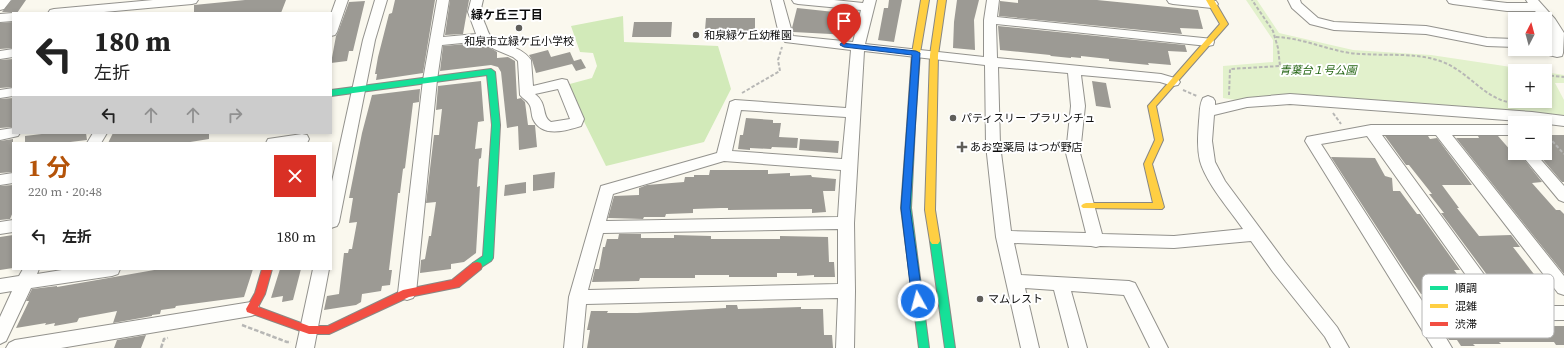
<!DOCTYPE html>
<html lang="ja">
<head>
<meta charset="utf-8">
<style>
	:root { --surface:#fff; --page:#f6f6f6; --text:#222; --muted:#767676; --accent:#b45309 }
	body { margin:0; font-family:"Source Serif 4","Noto Sans JP",serif; background:var(--page); color:var(--text); height:100vh; display:flex; flex-direction:column; font-size:15px; white-space:nowrap }
	* { box-sizing:border-box; margin:0 }
	p { font-size:13px; color:var(--muted) }
	.icon { flex:none; width:22px; height:22px; fill:none; stroke:currentColor; stroke-width:2; stroke-linecap:round; stroke-linejoin:round }
	.map { position:relative; flex:1; overflow:hidden }
	.details { position:absolute; left:12px; top:142px; width:320px; height:128px; display:flex; flex-direction:column; background:var(--surface); border-radius:0px; box-shadow:0 2px 6px #0003 }
	.details>* { flex:none }
	.guide { position:absolute; left:12px; top:12px; width:320px; height:122px; border-radius:0px; box-shadow:0 2px 6px #0003; background:#fff; color:var(--text); overflow:hidden }
	.needle { width:26px; rotate:6deg }
	.fabs { position:absolute; left:1508px; top:12px; display:grid; gap:8px }
	.fabs a { display:grid; place-items:center; width:44px; height:44px; border-radius:0px; background:var(--surface); box-shadow:0 2px 6px #0003; font-size:20px }
	.pin { position:absolute; display:grid; place-items:center; width:34px; height:34px; color:#fff; margin:-41px -17px; border-radius:50% 50% 50% 0; rotate:-45deg; box-shadow:0 0 4px #0007 }
	.pin .icon { rotate:45deg }
	.me { position:absolute; width:44px; margin:-22px; rotate:353deg; stroke-linejoin:round; filter:drop-shadow(0 0 3px #0008) }
	.turn { display:flex; align-items:center; gap:14px; height:84px; padding:0 16px; font-size:18px }
	.turn .icon { width:52px; height:52px; stroke-width:2.5 }
	.turn b { display:block; font-size:28px; line-height:34px }
	.lanes { display:flex; align-items:center; height:38px; padding:0 16px; background:#0003; justify-content:center; gap:20px; direction:ltr }
	.lanes .off { opacity:.35 }
	.round { display:grid; place-items:center; flex:none; width:42px; height:42px; border-radius:0px; background:var(--page) }
	.summary { display:flex; align-items:center; justify-content:space-between; height:68px; padding:0 16px }
	h1 { font-size:24px; font-weight:700; line-height:30px; color:var(--accent) }
	ul { padding:0; list-style:none }
	li { display:flex; align-items:center; gap:12px; height:52px; padding:0 16px }
	li div { flex:1 }
	li b { display:block; font-size:15px }
	li em { font-style:normal }
	.map>svg:first-child { display:block }
	.green { fill:#e2f1cc }
	.forest { fill:#d2eab9 }
	.building { fill:#9c9a94 }
	.lines { fill:none; stroke-linecap:round; stroke-linejoin:round }
	.street-casing { stroke:#93928d; stroke-width:2 }
	.fast-casing { stroke:#898884; stroke-width:2 }
	.slow-casing { stroke:#898884; stroke-width:2 }
	.jam-casing { stroke:#898884; stroke-width:2 }
	.path-far1 { stroke:#b7b7b5; stroke-width:2; stroke-dasharray:3.5 2; stroke-linecap:butt }
	.path { stroke:#b7b7b5; stroke-width:2.5; stroke-dasharray:4.5 2; stroke-linecap:butt }
	.street { fill:#fefefc; fill-rule:evenodd }
	.fast { fill:#16e098; fill-rule:evenodd }
	.slow { fill:#ffcf43; fill-rule:evenodd }
	.jam { fill:#f24e42; fill-rule:evenodd }
	.route { fill:#1a73e8; stroke:#114b97 }
	.poi-dot { fill:#5f5e5a; stroke:#fff; stroke-width:1.5 }
	.labels { text-anchor:middle; dominant-baseline:central; stroke-width:4; stroke-linejoin:round; paint-order:stroke }
	.poi-label { font-size:11px; fill:#0b0b0b; stroke:#fff; text-anchor:start }
	.park-label { font-size:11px; font-style:italic; fill:#276717; stroke:#fff }
	.neighbourhood-label { font-size:12px; font-weight:bold; fill:#0b0b0b; stroke:#fff }
	.key { fill:#fff; stroke:#b6b6b6; stroke-width:1 }
	.key-label { font-size:11px; fill:#0b0b0b }
</style>
</head>
<body>
<div class="map">
<svg width="1564" height="348" viewBox="0 0 1564 348">
	<rect width="100%" height="100%" fill="#faf8ee"/>
	<!-- green -->
	<path class="green" d="M1246,0H1257L1279,33L1353,50L1431,55L1538,71H1515V101H1545V72L1564,75V83H1555L1564,100V117L1257,97L1236,100L1223,98V66L1273,62V40Z"/>
	<!-- forest -->
	<path class="forest" d="M623,16L624,42L718,46L731,89L704,142L606,166L566,85L592,78L597,66L593,53L580,52L571,26Z"/>
	<!-- building -->
	<path class="building" d="M12,0H26L17,13L13,12H2Z
		M245,0H286L281,13H194V5Z
		M395,0H435L423,73L376,80L377,74H375L378,57L389,14L392,13Z
		M450,0H469L463,34L445,35Z
		M889,0H902L894,42L878,40L884,8H888Z
		M957,0H979L974,20L975,50L953,48L954,22Z
		M1018,0H1097L1198,10L1203,29L1180,28L1182,34L999,16L1000,1L1018,3Z
		M365,1L353,51H349L347,61L331,63L336,36L338,32L349,2Z
		M797,8L853,14L850,35L793,32L792,28Z
		M706,18H755V33H731V30H705Z
		M13,22V48L0,49V23Z
		M634,22H672L671,37H632Z
		M998,26L1185,45L1187,52L1168,51L1171,65L1148,63L1149,65L1109,61V59L1081,56V58L1071,57V58L1051,56L1050,55L1000,50Z
		M478,43V45L484,44L497,52V58L508,57L515,61L517,99L521,98L525,102L528,125H535L537,147L519,150L518,126L507,128L501,72L498,67L491,65L440,71L443,46Z
		M548,50L551,57L570,52L574,61L581,59L586,68L576,71L572,64L536,73L532,60L529,55Z
		M13,59V87L0,88V60Z
		M481,81L484,121L478,122L475,149L482,148L481,158L479,159L477,187L480,186L476,253L464,262L451,264V269L420,273L421,260L425,259L429,236H431L436,202L426,203L434,135H439L442,109L436,110L438,86Z
		M1092,81L1106,83L1111,108L1096,106Z
		M420,89L419,102L413,103L405,168L403,169L400,193H398L389,270H392L390,285L382,286L381,291L362,294L361,302L356,305L324,310L327,296L339,294L344,253H348L349,249H352L357,222L349,223L353,198H349L362,133L372,95Z
		M13,98V127L0,128V99Z
		M746,118L773,120V123H781L779,137L798,138L797,148L772,147L771,149L750,148V150L738,149L740,135H743Z
		M50,133H86L87,140L62,143H25V136Z
		M113,133H209V139L184,143H108Z
		M1545,135H1564V182H1562L1538,154H1545Z
		M1385,136H1428L1430,139L1437,138L1472,185H1442L1459,208H1457L1479,236L1511,235L1520,247H1513L1547,291H1523L1526,295H1502L1441,213H1444L1429,194H1432L1409,165H1406Z
		M1478,136H1498L1512,152L1519,153L1542,182L1532,183L1556,210H1560L1564,214V274L1456,138H1479Z
		M13,139V172L0,173V141Z
		M800,139L839,141L838,153L799,150Z
		M1331,157L1375,158L1385,176L1392,178L1393,191H1400L1417,214H1420L1460,270H1454L1472,294H1421L1404,269Z
		M710,170H768V174L790,173V176L811,175L812,177L836,179L835,191H823L826,212L812,213V209L728,210V208H721L693,209V213L666,214L665,217H644L643,219L608,218L614,196L639,195V188L647,185L684,182L685,177H694V175H709Z
		M555,172L554,188L533,191V175Z
		M526,182V193L504,196L505,185Z
		M13,185V212L10,219L0,220V186Z
		M619,234H641V238H674V235L711,236V239H780V236L828,237L829,262H834L835,277H814V275L797,276V273H777V277H729V275H695V278H640L639,281L592,282L595,269H599L603,247H605L607,239H618Z
		M13,235V268L0,270V237Z
		M160,269H253L244,297L176,306L175,308L161,310L160,314L152,315V316L113,323L117,311L79,318L77,322L54,326L55,323L45,325L46,323L16,328L29,301H26L32,289L57,286V287Z
		M280,269H301L293,300L282,302L283,296L271,298Z
		M726,305H737L738,309L801,307V309H823L824,335H832L833,348H587L590,330H587L591,311H608L607,313H637L726,308Z
		M1544,324L1545,326H1564V345H1556L1554,342H1499L1501,344H1473L1475,346H1461L1457,340H1449L1440,325H1461L1464,329L1497,330L1496,329H1528L1525,325Z
		M146,335L141,348H114L117,340Z"/>
	<g class="lines">
		<defs>
			<path id="street" d="M0,0H11L4,9L0,10Z
				M153,0H198L196,3L192,4L93,13H48L50,10L54,9Z
				M336,0H348L337,32L335,35L331,36V14Z
				M375,0H387L375,40L339,222L337,226L331,228V186L363,40Z
				M437,0H449L443,37L476,34L468,12L471,0H483C480,11 481,13 485,24C487,28 488,33 490,35C503,46 521,46 531,60L533,86L562,79L567,80L584,119L581,126C565,131 542,138 533,119C531,114 532,108 529,104C527,100 523,99 520,95L518,61L513,57L494,49L482,41L442,45L437,80L416,293L413,298L407,300L401,298L398,293L423,80ZM558,89L570,119L551,122C541,116 548,104 535,94Z
				M771,0H783L793,36L853,42L861,10L798,4L794,3L792,0H834L863,3L864,0H876L865,44L984,57V20L987,0H999L997,17L1213,39L1214,42L1213,45L1208,46L996,24L997,58L1161,74L1178,79L1180,82L1178,85L1173,86L1160,82L1081,75L1085,106L1080,153L1102,234L1174,236L1243,229C1230,210 1206,183 1200,161C1197,148 1198,135 1199,121C1200,114 1199,105 1203,98L1208,96L1213,98L1215,101V105L1247,98L1290,94L1532,112L1564,116V126L1532,122L1290,104L1247,107L1214,115L1212,141L1215,162L1225,181L1285,262L1337,327L1349,348H1331L1325,337L1273,272L1251,241L1174,248L1100,246L1096,247L1091,246L1014,243L1021,275L1129,281L1135,283L1168,348H1150L1124,295L1071,291L1087,348H1069L1054,290L1025,288L1039,348H1021L996,237L986,145L985,65L864,51L854,223L855,291L854,348H836L838,298L586,304L582,348H564L569,297L601,186L717,153L730,102L735,100L846,108L851,50L785,42L779,34ZM998,67L1068,73L1071,106L1066,153L1086,233L1011,231L1000,145ZM741,110L846,117L842,159L732,151ZM724,161L841,170L838,217L606,221L613,194ZM838,229V284L588,290L603,233Z
				M1167,0H1208L1216,1L1218,4L1216,7L1212,8L1173,4L1169,3Z
				M1288,0H1300L1301,3L1318,18L1334,22L1426,26L1487,38L1515,39V47L1487,46L1426,34L1334,30L1310,24L1292,8Z
				M1447,0H1481L1507,3H1528L1526,0H1538L1555,19L1564,33L1563,53L1562,56L1557,57L1537,52L1536,49H1545V46L1551,47L1552,34L1545,23V19H1542L1535,11H1507L1453,4L1449,3Z
				M13,13V21L0,22V14Z
				M13,49V57L0,59V51Z
				M13,88V96L0,98V90Z
				M1371,125H1515V135H1452L1564,276V295L1558,293L1436,135H1382L1507,306H1564V320L1436,321L1452,348H1433L1305,141L1307,137L1312,136ZM1367,136L1488,306L1426,307L1321,144Z
				M13,128V133H20L18,136L0,140V130Z
				M93,133H107L101,143H87Z
				M302,134L307,135L309,139L307,143H266L268,139Z
				M1520,153H1535L1564,186V202L1559,200Z
				M13,173V183L0,185V175Z
				M13,220V232L0,234V222Z
				M23,269H39L37,274L68,269H120L118,274L112,276L31,288L6,341L0,344V317L12,291L0,293V279L19,276Z
				M313,269H329L314,348H296Z
				M251,302L257,304L260,309L257,314L251,316L61,348H6L9,343L15,340Z"/>
			<path id="fast" d="M491,69L495,72L500,125L493,258L491,261L477,270L473,269L472,266L473,263L483,256L492,125L487,75L331,96V90Z
				M911,123L915,126L911,208L929,348H919L901,208L907,126Z
				M935,237L938,238L940,241L955,348H945L930,241L932,238Z"/>
			<path id="slow" d="M921,0H929L920,53L915,126L911,129L907,126L912,53Z
				M938,0H946L938,55L935,210L940,241L938,244H932L930,241L925,210L930,55Z
				M1206,0H1214L1228,24L1156,106L1163,140L1152,164L1164,207L1162,209L1083,208L1081,206L1083,204L1086,203H1153L1144,164L1155,140L1148,106L1220,24Z"/>
			<path id="jam" d="M477,262L481,263L482,266L481,269L459,287L409,297L329,334H309L247,312L246,309L255,293L262,269H272L265,294L258,307L309,326H328L403,290L452,280L473,263Z"/>
		</defs>
		<!-- street casing -->
		<use href="#street" class="street-casing"/>
		<!-- fast casing -->
		<use href="#fast" class="fast-casing"/>
		<!-- slow casing -->
		<use href="#slow" class="slow-casing"/>
		<!-- jam casing -->
		<use href="#jam" class="jam-casing"/>
		<!-- path-far1 -->
		<path class="path-far1" d="M1276,37C1302,38 1325,49 1350,53C1381,57 1414,51 1443,62C1474,74 1491,111 1528,101
			M1545,75L1564,77
			M1183,90L1197,96
			M742,93L780,71L778,60L782,47
			M1229,95L1230,69L1280,66L1278,48L1273,31L1252,0
			M1333,113L1341,124
			M1545,133L1564,154"/>
		<!-- path -->
		<path class="path" d="M242,325L287,342H291
			M161,348L164,339L168,338"/>
		<!-- street -->
		<use href="#street" class="street"/>
		<!-- fast -->
		<use href="#fast" class="fast"/>
		<!-- slow -->
		<use href="#slow" class="slow"/>
		<!-- jam -->
		<use href="#jam" class="jam"/>
	</g>
	<!-- route -->
	<path class="route" d="M841,43L916,51L920,53L910,208L923,301L921,304L918,306L914,304L912,301L901,208L912,55L844,47L840,45Z"/>
	<!-- markers -->
	<g class="poi-dot">
		<circle cx="519" cy="28" r="4"/>
		<circle cx="696" cy="35" r="4"/>
		<circle cx="953" cy="118" r="4"/>
		<path d="M960 141h4v4h4v4h-4v4h-4v-4h-4v-4h4z"/>
		<circle cx="980" cy="299" r="4"/>
	</g>
	<g class="labels">
		<!-- poi labels -->
		<g class="poi-label">
			<text x="704" y="35">和泉緑ケ丘幼稚園</text>
			<text x="519" y="41" text-anchor="middle">和泉市立緑ケ丘小学校</text>
			<text x="961" y="118">パティスリー プラリンチュ</text>
			<text x="970" y="147">あお空薬局 はつが野店</text>
			<text x="988" y="299">マムレスト</text>
		</g>
		<!-- park labels -->
		<g class="park-label">
			<text x="1318" y="70">青葉台１号公園</text>
		</g>
		<!-- neighbourhood labels -->
		<g class="neighbourhood-label">
			<text x="507" y="15">緑ケ丘三丁目</text>
		</g>
	</g>
	<!-- legend -->
	<rect x="1422" y="274" width="132" height="64" rx="6" class="key"/>
	<rect x="1430" y="286" width="18" height="4" fill="#16e098"/>
	<rect x="1430" y="304" width="18" height="4" fill="#ffcf43"/>
	<rect x="1430" y="322" width="18" height="4" fill="#f24e42"/>
	<g class="key-label">
		<text x="1455" y="292">順調</text>
		<text x="1455" y="310">混雑</text>
		<text x="1455" y="328">渋滞</text>
	</g>
</svg>
<div class="fabs">
<a><svg class="needle" viewBox="-14 -14 28 28"><path d="M0-13l5 13h-10z" fill="#e53935"/><path d="M0 13l5-13h-10z" fill="#767676"/></svg></a>
<a>+</a>
<a>−</a>
</div>
<div class="pin" style="left:844px;top:45px;background:#d93025"><svg class="icon" aria-label="arrive" viewBox="0 0 24 24"><path d="M6 21V4h12l-3 4 3 4H6"/></svg></div>
<svg class="me" style="left:918px;top:301px" viewBox="-20 -20 40 40"><circle r="17" fill="#1a73e8" stroke="#fff" stroke-width="3"/><path d="M0-11L8 9 0 5-8 9z" fill="#fff"/></svg>
<div class="guide">
<div class="turn"><svg class="icon" aria-label="left" viewBox="0 0 24 24"><path d="M17 20v-9H6M10 6l-5 5 5 5"/></svg><div><b>180 m</b>左折</div></div>
<div class="lanes"><svg class="icon" aria-label="left" viewBox="0 0 24 24"><path d="M17 20v-9H6M10 6l-5 5 5 5"/></svg><svg class="icon off" aria-label="ahead" viewBox="0 0 24 24"><path d="M12 20V5M6 11l6-6 6 6"/></svg><svg class="icon off" aria-label="ahead" viewBox="0 0 24 24"><path d="M12 20V5M6 11l6-6 6 6"/></svg><svg class="icon off" aria-label="right" viewBox="0 0 24 24"><path d="M7 20v-9h11M14 6l5 5-5 5"/></svg></div>
</div>
<section class="details">
<div class="summary"><div><h1>1 分</h1><p>220 m · 20:48</p></div><a class="round" style="background:#d93025;color:#fff"><svg class="icon" aria-label="close" viewBox="0 0 24 24"><path d="M6 6l12 12M18 6L6 18"/></svg></a></div>
<ul>
<li><svg class="icon" aria-label="left" viewBox="0 0 24 24"><path d="M17 20v-9H6M10 6l-5 5 5 5"/></svg><div><b>左折</b></div><em>180 m</em></li>
</ul>
</section>
</div>
</body>
</html>
